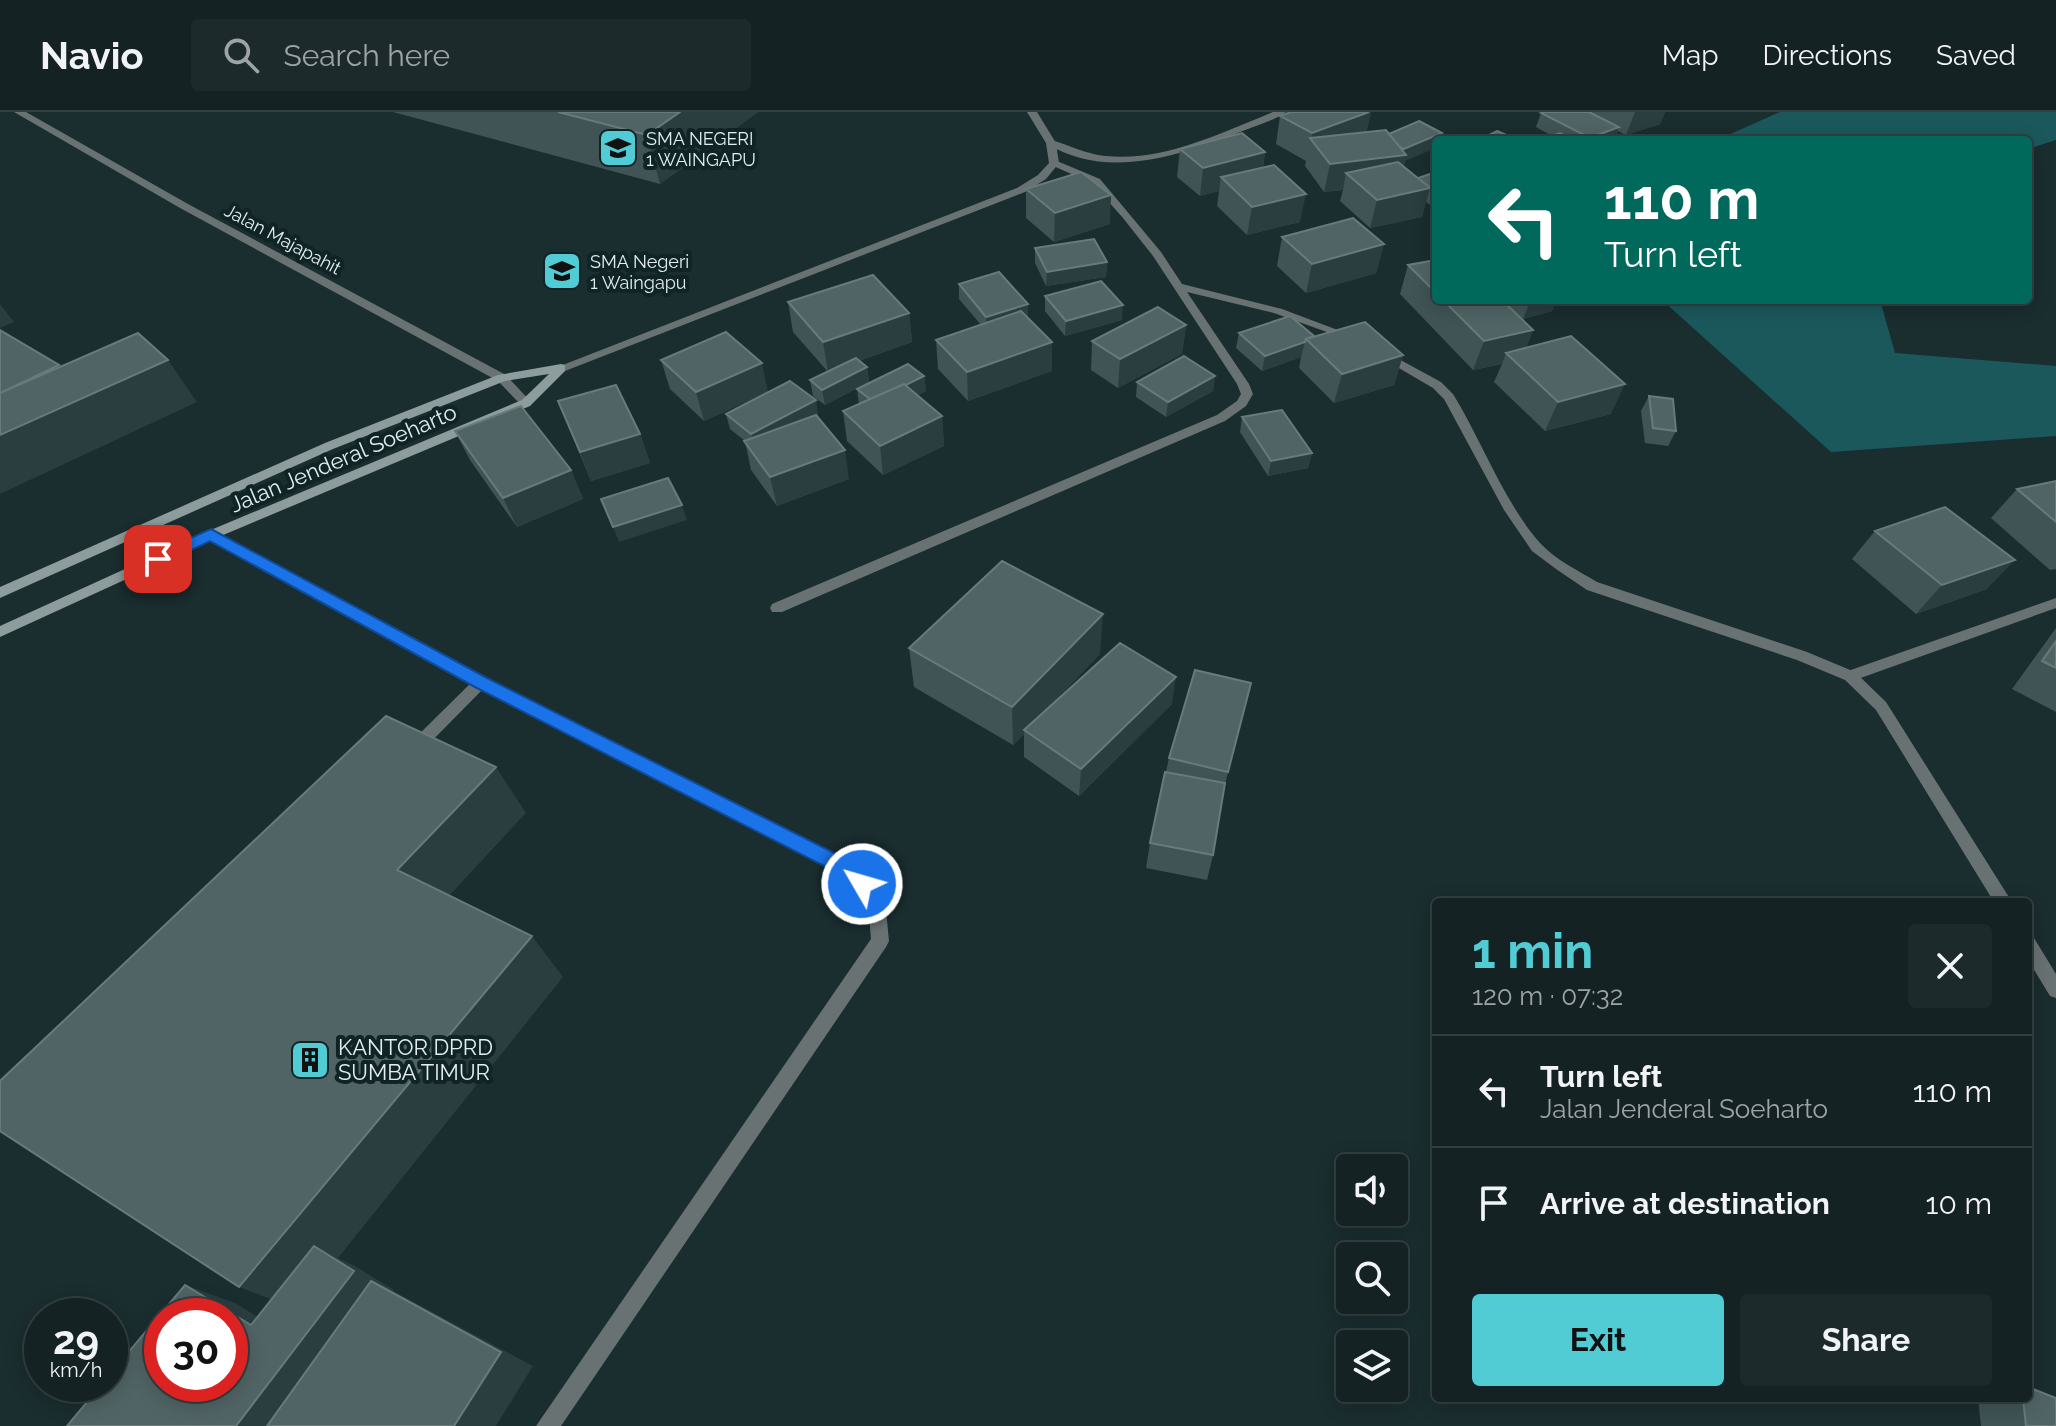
<!DOCTYPE html>
<html lang="en">
<head>
<meta charset="utf-8">
<style>
	:root { --surface:#142223; --page:#1d2a2b; --text:#f1f3f6; --muted:#9da4a6; --line:#333f41; --accent:#51ccd5 }
	body { margin:0; font-family:Raleway,sans-serif; background:var(--page); color:var(--text); height:100vh; display:flex; flex-direction:column; font-size:30px; white-space:nowrap }
	* { box-sizing:border-box; margin:0 }
	p { font-size:26px; color:var(--muted) }
	.icon { flex:none; width:44px; height:44px; fill:none; stroke:currentColor; stroke-width:2; stroke-linecap:round; stroke-linejoin:round }
	.map { position:relative; flex:1; overflow:hidden }
	.side { position:absolute; left:1432px; top:786px; width:600px; height:504px; display:flex; flex-direction:column; background:var(--surface); border-radius:8px; box-shadow:0 4px 20px #0003,0 0 0 2px var(--line) }
	.side>* { flex:none }
	.guide { position:absolute; left:1432px; top:24px; width:600px; height:168px; border-radius:8px; box-shadow:0 4px 20px #0003,0 0 0 2px var(--line); background:#00695c; color:#fff; overflow:hidden }
	.fabs { position:absolute; left:1336px; top:1042px; display:grid; gap:16px }
	.fabs a { display:grid; place-items:center; width:72px; height:72px; border-radius:8px; background:var(--surface); box-shadow:0 4px 20px #0003,0 0 0 2px var(--line); font-size:40px }
	.speed { position:absolute; left:24px; top:1186px; display:flex; gap:16px; font-size:40px; font-weight:700; text-align:center }
	.speed>* { display:grid; place-content:center; width:104px; height:104px; border-radius:50%; background:var(--surface); box-shadow:0 4px 20px #0003,0 0 0 2px var(--line); line-height:1 }
	.speed small { font-size:20px; font-weight:400 }
	.speed .limit { border:12px solid #d22; background:#fff; color:#111 }
	.pin { position:absolute; display:grid; place-items:center; width:68px; height:68px; color:#fff; margin:-34px; border-radius:16px; box-shadow:0 4px 12px #0006 }
	.me { position:absolute; width:88px; margin:-44px; rotate:308deg; stroke-linejoin:round; filter:drop-shadow(0 0 6px #0008) }
	.turn { display:flex; align-items:center; gap:28px; height:168px; padding:0 40px; font-size:36px }
	.turn .icon { width:104px; height:104px; stroke-width:2.5 }
	.turn b { display:block; font-size:56px; line-height:68px }
	.round { display:grid; place-items:center; flex:none; width:84px; height:84px; border-radius:8px; background:var(--page) }
	.overview { display:flex; align-items:center; justify-content:space-between; height:136px; padding:0 40px }
	h1 { font-size:48px; font-weight:700; line-height:60px; color:var(--accent) }
	.cta { display:flex; gap:16px; margin-top:auto; padding:16px 40px }
	.cta a { flex:1; height:92px; border-radius:8px; background:var(--accent); color:#111; font-size:32px; font-weight:700; line-height:92px; text-align:center }
	.cta a+a { background:var(--page); color:var(--text) }
	ul { padding:0; list-style:none }
	li { display:flex; align-items:center; gap:24px; height:112px; padding:0 40px; border-top:2px solid var(--line) }
	li div { flex:1 }
	li b { display:block; font-size:30px }
	li em { font-style:normal }
	header { display:flex; align-items:center; gap:48px; box-sizing:border-box; height:112px; padding:0 40px; background:var(--surface); border-bottom:2px solid var(--line) }
	header strong { font-size:38px }
	nav { display:flex; gap:44px; margin-inline-start:auto; font-size:28px }
	.search { width:560px; height:72px; background:var(--page); display:flex; align-items:center; gap:20px; box-sizing:border-box; padding:0 28px; border-radius:8px; color:var(--muted); font-size:30px }
	.map>svg:first-child { display:block }
	.green { fill:#1b585c }
	.lines { fill:none; stroke-linecap:round; stroke-linejoin:round }
	.service { fill:#697273; fill-rule:evenodd }
	.minor { fill:#697273; fill-rule:evenodd }
	.tertiary { fill:#697273; fill-rule:evenodd }
	.secondary { fill:#8d9c9d; fill-rule:evenodd }
	.wall { fill:#405455 }
	.shaded-wall { fill:#2a3d3f }
	.building { fill:#516465; stroke:#687a7a; stroke-width:2; fill-rule:evenodd }
	.route { fill:#1a73e8; stroke:#114b97; stroke-width:2 }
	.labels { text-anchor:middle; dominant-baseline:central; stroke-width:8; stroke-linejoin:round; paint-order:stroke }
	.far-poi-label { font-size:18px; fill:#e1edee; stroke:#102325; text-anchor:start }
	.far-street-label { font-size:18px; fill:#e1edee; stroke:#102325 }
	.street-label { font-size:22px; fill:#e1edee; stroke:#102325 }
	.poi-label { font-size:22px; fill:#e1edee; stroke:#102325; text-anchor:start }
</style>
</head>
<body>
<header>
<strong>Navio</strong>
<div class="search"><svg class="icon" aria-label="search" viewBox="0 0 24 24"><circle cx="10" cy="10" r="6"/><path d="M15 15l6 6"/></svg>Search here</div>
<nav><a>Map</a><a>Directions</a><a>Saved</a></nav>
</header>
<div class="map">
<svg width="2056" height="1314" viewBox="0 0 2056 1314">
	<rect width="100%" height="100%" fill="#1a2d2f"/>
	<!-- green -->
	<path class="green" d="M1780,0H2056V28L2028,37V28H1717Z
		M1662,188H1880L1895,241L2056,254V324L1831,340Z"/>
	<g class="lines">
		<!-- service -->
		<path class="service" d="M2056,486V496L1855,568L1850,570L1842,564L1845,560Z
			M481,564L489,570L486,574L420,641H408L406,637L408,633L476,566Z"/>
		<!-- minor -->
		<path class="minor" d="M1273,0H1286C1272,10 1251,15 1235,22C1176,45 1104,68 1046,31L1051,28C1069,33 1086,42 1105,44C1163,50 1220,21 1273,0Z
			M1051,49H1057L1100,67L1161,140L1182,172L1282,197L1359,226L1349,228L1274,201L1187,180L1249,272L1253,282L1246,294L1225,309L782,500H772L770,496L772,492L1217,303L1237,289L1241,282L1237,272L1153,144L1123,106L1092,71L1051,53Z
			M1384,239L1441,270L1453,282C1482,329 1504,391 1541,432C1556,448 1579,459 1597,470L1807,540L1855,560L1886,590L2012,790H1994L1876,598L1845,568L1797,548L1587,478L1556,457L1532,439L1504,398L1444,287L1433,276L1380,245V241Z
			M211,418L486,566L853,751L885,788L889,829L886,835L561,1314H536L871,827L868,791L841,761L476,574L206,426V420Z
			M2028,824L2034,826L2056,862V886L2050,884L2028,848Z"/>
		<!-- tertiary -->
		<path class="tertiary" d="M14,0H26L188,92L506,263L532,291L530,294H522L498,269L180,96Z
			M1027,0H1037L1056,31L1059,51L1046,67L1025,80L565,259L561,260L555,256L1017,76L1038,63L1049,51L1046,31Z"/>
		<!-- secondary -->
		<path class="secondary" d="M561,252L565,253V259L530,294L216,426L0,525V514L206,420L522,288L549,262L505,269L333,337L0,486V475L325,331L498,263Z"/>
	</g>
	<!-- wall -->
	<path class="wall" d="M393,0H758L660,72Z
		M1291,0H1371L1366,20L1389,22L1442,21L1440,28H1436L1405,49L1404,54L1418,66L1436,60V97L1426,90L1422,105L1370,116L1340,89L1343,78L1324,80L1305,54L1306,49L1276,32L1280,4Z
		M1544,0H1665L1660,12L1626,23L1618,19L1614,28H1539L1552,24L1536,15L1541,1Z
		M1180,37L1265,40L1263,56L1300,110L1247,123L1217,94L1219,79L1200,84L1177,65Z
		M1026,77L1110,112L1054,130L1026,106Z
		M1282,125L1384,132L1376,161L1306,181L1277,154Z
		M1035,136L1107,150L1106,165L1046,174L1035,151Z
		M1436,148V188H1556L1552,199L1523,207L1511,196L1533,218L1526,236L1611,302L1545,319L1494,270L1502,252L1473,258L1400,182L1408,153Z
		M959,172L1028,206L1052,230V259L968,289L938,257L936,228L981,213L959,187Z
		M1045,184L1122,208L1065,224L1045,199Z
		M788,190L909,201L912,230L859,249L867,255L869,270L825,293L813,284L810,268L828,260L793,220Z
		M1186,213L1182,242L1118,276L1091,258L1092,229Z
		M1239,221L1314,224L1403,243L1394,273L1334,291L1299,256L1301,245L1262,259L1236,236Z
		M661,248L768,280L704,309L670,277Z
		M924,264L926,279L918,283L942,304L944,334L883,363L847,329L843,299L859,292L857,277Z
		M1215,264L1213,279L1166,305L1136,285L1137,270Z
		M1649,284L1676,319L1668,334L1645,331L1641,299Z
		M816,288L817,304L849,367L777,394L751,358L745,329L730,317L726,302Z
		M558,289L640,322L650,351L591,369Z
		M1242,305L1312,341L1308,356L1268,364L1240,320Z
		M455,319L571,358L583,387L517,415L470,348Z
		M2056,369V457L2050,458L1991,406L2017,377Z
		M1875,419L1987,477L1916,502L1852,447Z
		M2056,516V600L2012,577Z
		M909,536L1100,542L1046,598L1172,592L1079,684L1024,645V622L1013,633L914,575Z
		M1251,571L1223,680L1213,743L1207,768L1146,756L1150,731L1169,646Z
		M1978,1286H2028L2056,1314H1981Z"/>
	<!-- shaded-wall -->
	<path class="shaded-wall" d="M680,0H758L660,72L647,23Z
		M1369,0H1371L1365,27H1311L1312,21Z
		M1635,0H1665L1660,12L1626,23Z
		M1619,15L1614,28H1589L1590,26Z
		M1442,21L1440,28H1436V36L1405,49L1399,71L1346,61L1343,78L1324,80L1330,52L1402,44L1404,37Z
		M1265,40L1261,68L1221,65L1219,79L1200,84L1203,56Z
		M1430,76L1422,105L1370,116L1377,88Z
		M1306,82L1300,110L1247,123L1252,95Z
		M1111,83L1110,112L1054,130L1055,101Z
		M1384,132L1376,161L1306,181L1312,152Z
		M1107,150L1106,165L1046,174L1047,160Z
		M1544,188H1556L1552,199L1523,207L1529,192Z
		M0,192L14,210L0,216Z
		M1028,192V207L987,220L986,205Z
		M1123,193L1122,208L1065,224L1066,209Z
		M909,201L912,230L828,260L823,230Z
		M1186,213L1182,242L1118,276L1120,247Z
		M1533,218L1522,247L1506,241L1502,252L1473,258L1484,229Z
		M1052,230V259L968,289L967,260Z
		M1305,230L1301,245L1262,259L1265,244Z
		M1403,243L1394,273L1334,291L1342,262Z
		M168,248L197,290L0,382V282L59,253L82,282Z
		M762,251L768,280L704,309L696,280Z
		M867,255L869,270L825,293L822,278Z
		M924,264L926,279L875,305L873,290Z
		M1215,264L1213,279L1166,305L1168,290Z
		M1625,272L1611,302L1545,319L1558,290Z
		M816,288L818,303L755,337L751,322Z
		M942,304L944,334L883,363L880,334Z
		M640,322L650,351L591,369L580,340Z
		M845,338L849,367L777,394L770,365Z
		M1312,341L1308,356L1268,364L1271,349Z
		M571,358L583,387L517,415L503,386Z
		M682,393L687,408L619,430L613,415Z
		M2015,448L1987,477L1916,502L1942,473Z
		M1103,502L1100,542L1026,620L1024,618V622L1013,633L1012,595Z
		M1176,565L1172,592L1079,684L1081,657Z
		M496,655L526,701L434,800L397,758Z
		M532,824L563,865L338,1146L355,1154L394,1178L393,1179L410,1188L533,1254L496,1314H236L297,1197L239,1175Z
		M185,1173L235,1191L298,1229L251,1213Z"/>
	<!-- building -->
	<path class="building" d="M558,0H680L647,23Z
		M1291,0H1369L1312,21L1280,4Z
		M1544,0H1589L1619,15L1590,26L1541,1Z
		M1419,9L1442,21L1404,37L1399,34L1389,22Z
		M1386,18L1406,43L1330,52L1310,26Z
		M1497,19L1518,28H1479Z
		M1242,21L1265,40L1203,56L1180,37Z
		M1560,21L1572,28H1539Z
		M1398,50L1430,76L1377,88L1346,61Z
		M1274,53L1306,82L1252,95L1221,65Z
		M1081,60L1111,83L1055,101L1026,77Z
		M1436,60V80L1418,66Z
		M1353,106L1384,132L1312,152L1282,125Z
		M1094,127L1107,150L1047,160L1035,136Z
		M1436,148V181L1408,153Z
		M999,160L1028,192L986,205L959,172Z
		M873,163L909,201L823,230L788,190Z
		M1101,169L1123,193L1066,209L1045,184Z
		M1443,188H1502L1533,218L1484,229Z
		M1524,188H1544L1529,192Z
		M1158,195L1186,213L1120,247L1092,229Z
		M1021,199L1052,230L967,260L936,228Z
		M1290,204L1314,224L1306,227L1305,230L1265,244L1239,221Z
		M1365,210L1403,243L1342,262L1306,227Z
		M0,218L59,253L0,281Z
		M726,220L762,251L696,280L661,248Z
		M138,221L168,248L0,323V281Z
		M1571,224L1625,272L1558,290L1506,241Z
		M1184,244L1215,264L1168,290L1137,270Z
		M856,246L867,255L822,278L810,268Z
		M908,252L924,264L906,273L904,272L870,287L857,277Z
		M790,269L816,288L751,322L726,302Z
		M904,272L942,304L880,334L843,299Z
		M616,273L640,322L580,340L558,289Z
		M1649,284L1673,287L1676,319L1653,316Z
		M521,294L571,358L503,386L455,319Z
		M1282,298L1312,341L1271,349L1242,305Z
		M816,303L845,338L770,365L744,329Z
		M668,366L682,393L613,415L601,387Z
		M2056,369V410L2017,377Z
		M1945,395L2015,448L1942,473L1875,419Z
		M1002,449L1103,502L1012,595L909,536Z
		M2056,529V556L2042,549Z
		M1120,531L1176,565L1081,657L1024,618Z
		M1195,558L1251,571L1228,660L1169,646Z
		M386,604L496,655L397,758L532,824L239,1175L0,1019V969Z
		M1165,660L1225,671L1213,743L1150,731Z
		M314,1134L354,1159L236,1314H67L102,1272H110V1262L185,1173L251,1213ZM162,1204H230V1272H162Z
		M371,1169L501,1240L454,1314H267Z
		M2028,1275L2056,1286V1314H2026L2023,1286H2028Z"/>
	<!-- route -->
	<path class="route" d="M211,417L487,566L854,751L871,772L869,778C855,783 849,772 840,762L475,575L210,429L164,451H152L150,447L152,443Z"/>
	<!-- icons -->
	<defs>
		<symbol id="school-square" viewBox="-11 -11 22 22"><rect x="-9" y="-9" width="18" height="18" rx="4" fill="#51ccd5" stroke="#102325"/><path d="M0-5L7-2L0 1L-7-2ZM-4 1L0 2.5L4 1V4Q0 6-4 4Z" fill="#111"/></symbol>
		<symbol id="building-square" viewBox="-11 -11 22 22"><rect x="-9" y="-9" width="18" height="18" rx="4" fill="#51ccd5" stroke="#102325"/><path d="M-4-6H4V6H1V3H-1V6H-4ZM-2.5-4.3h1.7v1.8h-1.7ZM.8-4.3h1.7v1.8H.8ZM-2.5-1h1.7V.8h-1.7ZM.8-1h1.7V.8H.8Z" fill="#111"/></symbol>
	</defs>
	<g fill-rule="evenodd">
		<use href="#school-square" x="596" y="14" width="44" height="44"/>
		<use href="#school-square" x="540" y="137" width="44" height="44"/>
		<use href="#building-square" x="288" y="926" width="44" height="44"/>
	</g>
	<g class="labels">
		<!-- far-poi labels -->
		<g class="far-poi-label">
			<text x="646" y="26">SMA NEGERI<tspan x="646" dy="21">1 WAINGAPU</tspan></text>
			<text x="590" y="149">SMA Negeri<tspan x="590" dy="21">1 Waingapu</tspan></text>
		</g>
		<!-- far-street labels -->
		<g class="far-street-label">
			<text transform="translate(283 127) rotate(28)">Jalan Majapahit</text>
		</g>
		<!-- street labels -->
		<g class="street-label">
			<text transform="translate(343 346) rotate(-23)">Jalan Jenderal Soeharto</text>
		</g>
		<!-- poi labels -->
		<g class="poi-label">
			<text x="338" y="935">KANTOR DPRD<tspan x="338" dy="25">SUMBA TIMUR</tspan></text>
		</g>
	</g>
</svg>
<div class="fabs">
<a><svg class="icon" aria-label="sound" viewBox="0 0 24 24"><path d="M4 9h4l5-4v14l-5-4H4zM17 9q2 3 0 6"/></svg></a>
<a><svg class="icon" aria-label="search" viewBox="0 0 24 24"><circle cx="10" cy="10" r="6"/><path d="M15 15l6 6"/></svg></a>
<a><svg class="icon" aria-label="layers" viewBox="0 0 24 24"><path d="M12 4l9 5-9 5-9-5zM3 14l9 5 9-5"/></svg></a>
</div>
<div class="speed"><div>29<small>km/h</small></div><div class="limit">30</div></div>
<div class="pin" style="left:158px;top:447px;background:#d93025"><svg class="icon" aria-label="arrive" viewBox="0 0 24 24"><path d="M6 21V4h12l-3 4 3 4H6"/></svg></div>
<svg class="me" style="left:862px;top:772px" viewBox="-20 -20 40 40"><circle r="17" fill="#1a73e8" stroke="#fff" stroke-width="3"/><path d="M0-11L8 9 0 5-8 9z" fill="#fff"/></svg>
<div class="guide">
<div class="turn"><svg class="icon" aria-label="left" viewBox="0 0 24 24"><path d="M17 20v-9H6M10 6l-5 5 5 5"/></svg><div><b>110 m</b>Turn left</div></div>
</div>
<section class="side">
<div class="overview"><div><h1>1 min</h1><p>120 m · 07:32</p></div><a class="round"><svg class="icon" aria-label="close" viewBox="0 0 24 24"><path d="M6 6l12 12M18 6L6 18"/></svg></a></div>
<ul>
<li><svg class="icon" aria-label="left" viewBox="0 0 24 24"><path d="M17 20v-9H6M10 6l-5 5 5 5"/></svg><div><b>Turn left</b><p>Jalan Jenderal Soeharto</p></div><em>110 m</em></li>
<li><svg class="icon" aria-label="arrive" viewBox="0 0 24 24"><path d="M6 21V4h12l-3 4 3 4H6"/></svg><div><b>Arrive at destination</b></div><em>10 m</em></li>
</ul>
<div class="cta"><a>Exit</a><a>Share</a></div>
</section>
</div>
</body>
</html>
